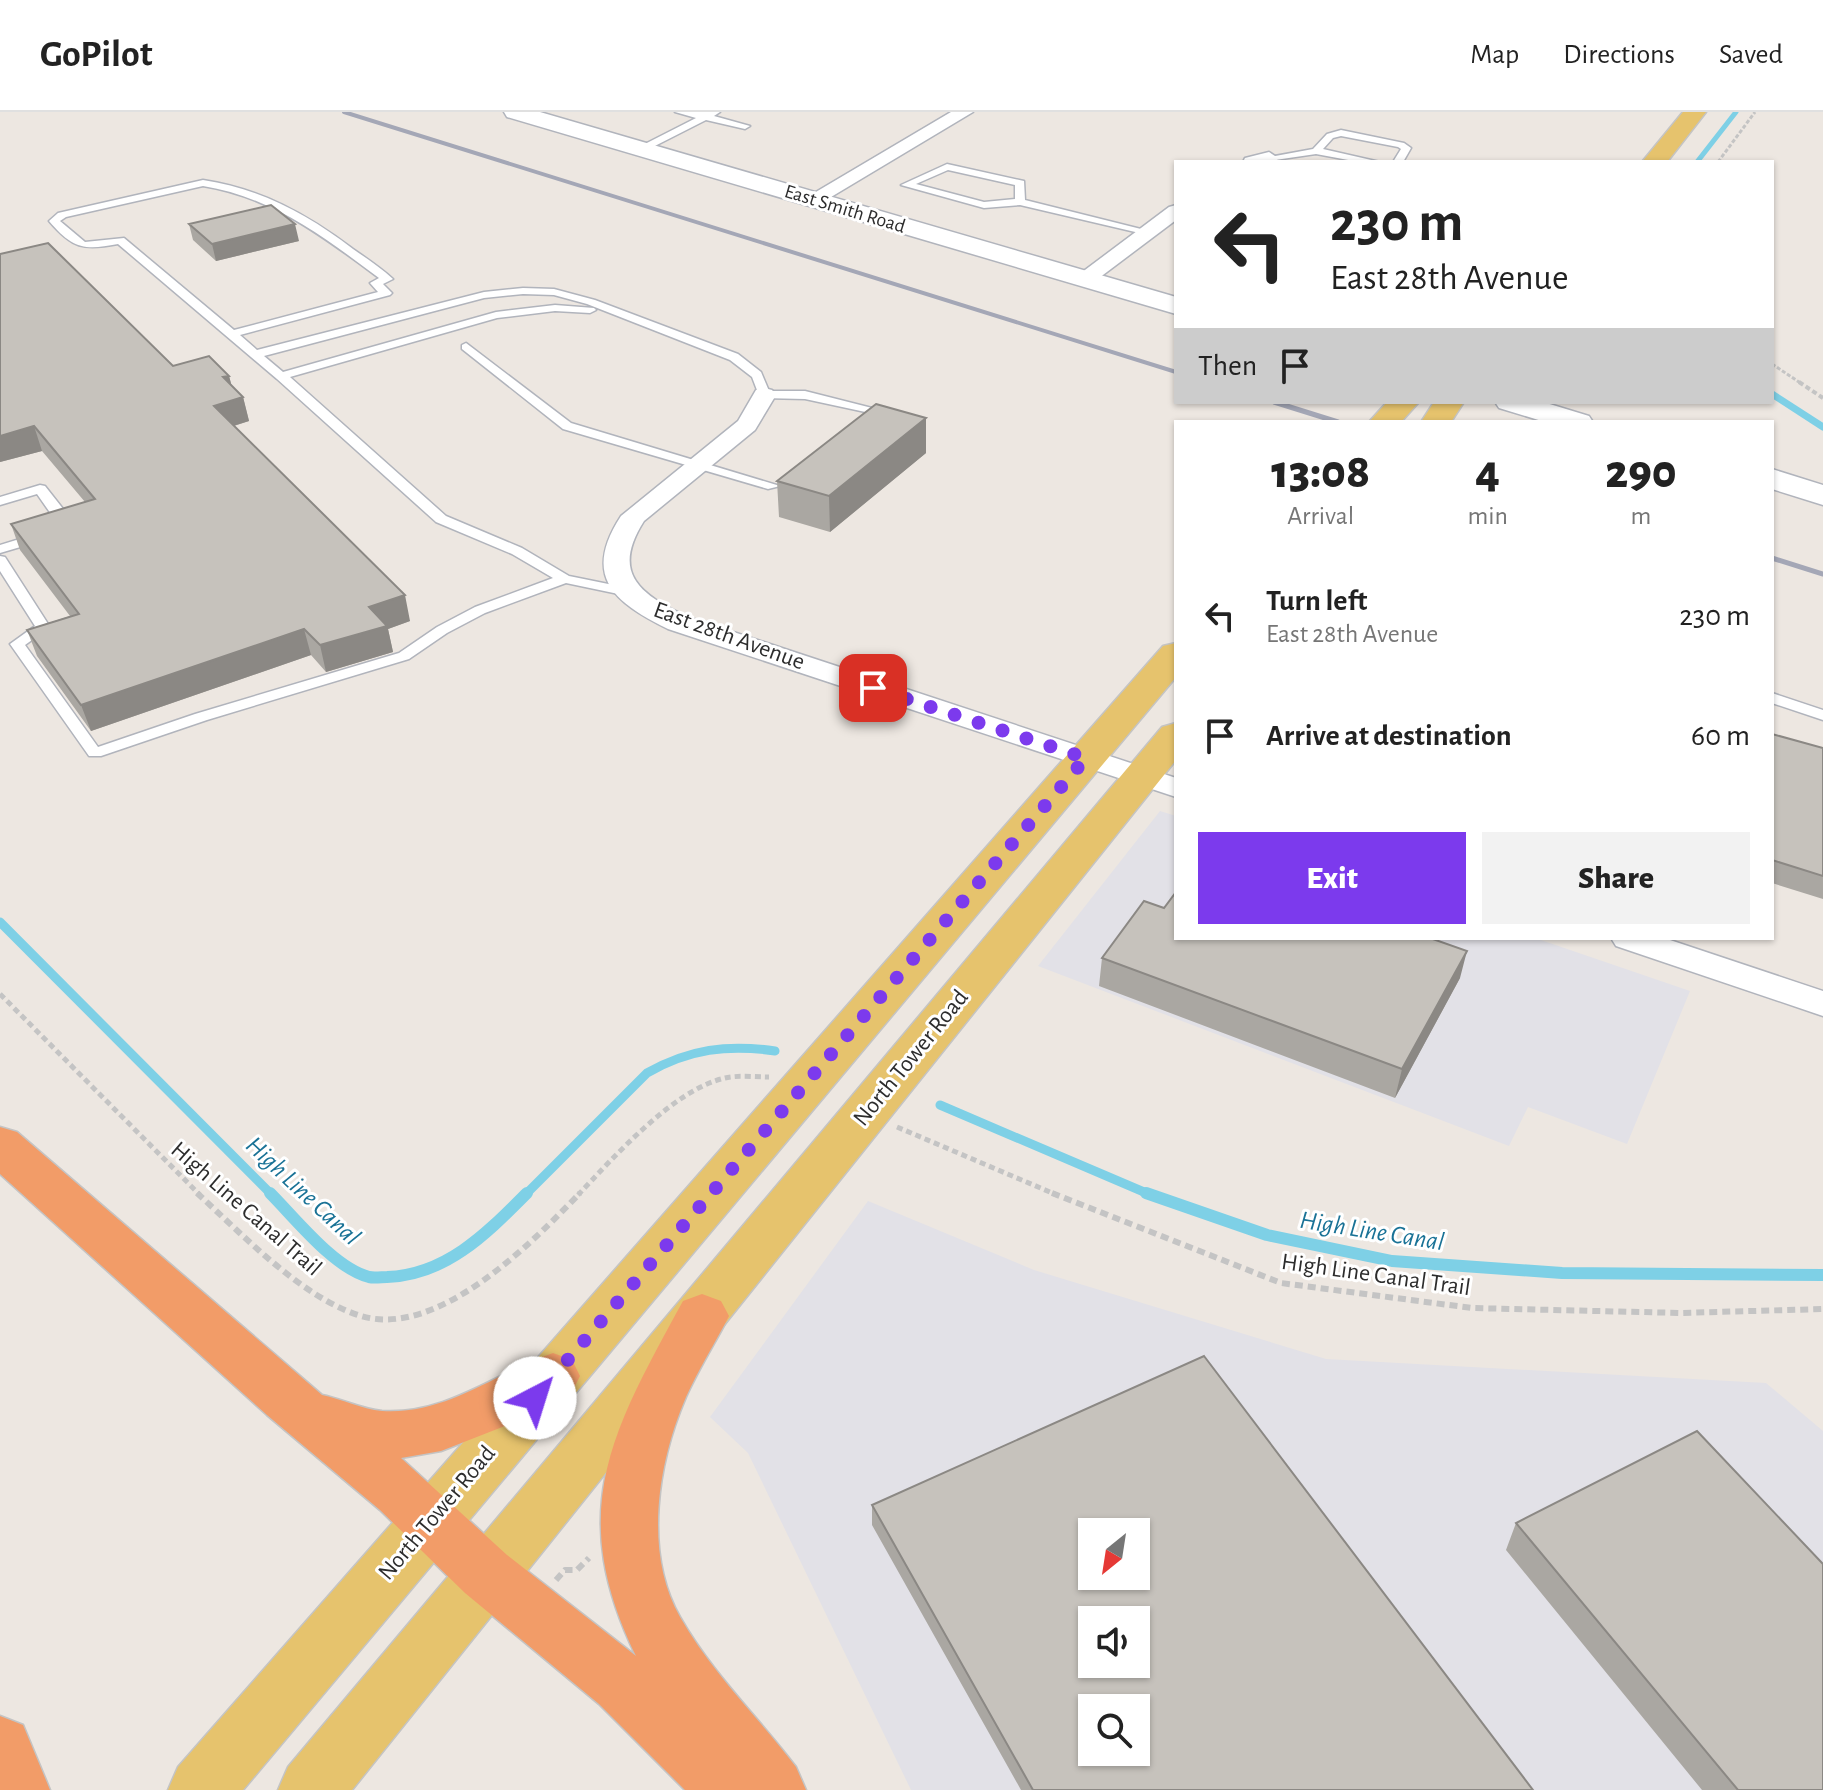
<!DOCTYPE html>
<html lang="en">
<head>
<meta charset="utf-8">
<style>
	:root { --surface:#fff; --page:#f2f2f2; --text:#222; --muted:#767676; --line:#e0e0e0; --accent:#7c3aed }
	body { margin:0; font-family:"Alegreya Sans",sans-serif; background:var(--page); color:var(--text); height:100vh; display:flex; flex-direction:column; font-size:30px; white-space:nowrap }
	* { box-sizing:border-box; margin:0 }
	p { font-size:26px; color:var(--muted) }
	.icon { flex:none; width:44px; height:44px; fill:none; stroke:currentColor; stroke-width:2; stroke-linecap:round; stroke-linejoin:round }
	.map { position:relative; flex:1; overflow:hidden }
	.drawer { position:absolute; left:1174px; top:308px; width:600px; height:520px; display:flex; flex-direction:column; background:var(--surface); border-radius:0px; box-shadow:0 2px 6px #0004 }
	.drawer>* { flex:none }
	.top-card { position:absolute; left:1174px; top:48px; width:600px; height:244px; border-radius:0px; box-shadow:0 2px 6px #0004; background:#fff; color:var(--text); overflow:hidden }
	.needle { width:52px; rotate:210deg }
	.fabs { position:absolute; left:1078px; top:1406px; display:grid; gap:16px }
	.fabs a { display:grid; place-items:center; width:72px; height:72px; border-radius:0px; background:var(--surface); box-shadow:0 2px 6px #0004; font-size:40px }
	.pin { position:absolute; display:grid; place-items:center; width:68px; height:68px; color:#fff; margin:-34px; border-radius:16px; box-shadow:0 4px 12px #0006 }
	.me { position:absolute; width:88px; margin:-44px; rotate:40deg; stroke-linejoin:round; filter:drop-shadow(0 0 6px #0008) }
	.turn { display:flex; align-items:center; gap:28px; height:168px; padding:0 24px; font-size:36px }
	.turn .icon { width:104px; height:104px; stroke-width:2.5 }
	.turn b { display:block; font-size:56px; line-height:68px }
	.then { display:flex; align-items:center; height:76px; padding:0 24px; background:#0003; gap:16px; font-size:30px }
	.eta { display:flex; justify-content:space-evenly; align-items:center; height:136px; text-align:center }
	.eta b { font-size:48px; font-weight:800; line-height:56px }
	.action { display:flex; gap:16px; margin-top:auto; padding:16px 24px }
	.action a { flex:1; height:92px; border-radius:0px; background:var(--accent); color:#fff; font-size:32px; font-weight:800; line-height:92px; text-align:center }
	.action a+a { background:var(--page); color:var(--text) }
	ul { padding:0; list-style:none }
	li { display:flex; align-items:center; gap:24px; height:120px; padding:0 24px }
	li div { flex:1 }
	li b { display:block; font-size:30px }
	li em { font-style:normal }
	header { display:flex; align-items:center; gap:48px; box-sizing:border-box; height:112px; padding:0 40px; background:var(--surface); border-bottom:2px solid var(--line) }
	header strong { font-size:38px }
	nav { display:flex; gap:44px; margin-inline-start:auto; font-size:28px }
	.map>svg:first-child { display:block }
	.industrial { fill:#e2e1e7; fill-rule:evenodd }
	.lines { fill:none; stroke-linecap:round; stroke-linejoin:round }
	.stream-far3 { stroke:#7ed0e6; stroke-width:5 }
	.stream-far2 { stroke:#7ed0e6; stroke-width:7 }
	.stream-far1 { stroke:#7ed0e6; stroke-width:9 }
	.stream { stroke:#7ed0e6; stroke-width:12 }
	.service-casing { stroke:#b1b4bc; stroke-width:3 }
	.minor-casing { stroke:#b1b4bc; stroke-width:3 }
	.tertiary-casing { stroke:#b1b4bc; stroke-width:3 }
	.primary-casing { stroke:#c4c4c4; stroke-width:3 }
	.motorway-casing { stroke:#c4c4c4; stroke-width:3 }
	.path-far3 { stroke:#c4c4c4; stroke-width:3; stroke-dasharray:4 2; stroke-linecap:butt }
	.path-far2 { stroke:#c4c4c4; stroke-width:4; stroke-dasharray:5 3; stroke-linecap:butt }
	.path-far1 { stroke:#c4c4c4; stroke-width:5; stroke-dasharray:6 4; stroke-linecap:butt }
	.path { stroke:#c4c4c4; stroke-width:6; stroke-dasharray:8 5; stroke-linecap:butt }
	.service { fill:#fff; fill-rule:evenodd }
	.minor { fill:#fff; fill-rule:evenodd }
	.tertiary { fill:#fff; fill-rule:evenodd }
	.primary { fill:#e6c36d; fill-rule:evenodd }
	.motorway { fill:#f29c68; fill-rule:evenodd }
	.rail-far1 { stroke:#a4a7b6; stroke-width:4 }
	.rail { stroke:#a4a7b6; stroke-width:5 }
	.wall { fill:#aaa7a2 }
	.shaded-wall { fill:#8b8884 }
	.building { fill:#c6c2bc; stroke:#8b8884; stroke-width:2; fill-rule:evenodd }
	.route { stroke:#7c3aed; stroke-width:14; stroke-dasharray:0 25.2 }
	.labels { text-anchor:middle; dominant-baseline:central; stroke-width:6; stroke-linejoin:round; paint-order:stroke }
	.far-street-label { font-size:20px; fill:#2d2d2d; stroke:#fff }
	.street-label { font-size:24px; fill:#2d2d2d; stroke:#fff }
	.water-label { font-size:26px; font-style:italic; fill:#197296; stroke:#fff }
</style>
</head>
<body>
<header>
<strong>GoPilot</strong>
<nav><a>Map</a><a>Directions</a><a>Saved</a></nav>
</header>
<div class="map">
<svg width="1823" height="1678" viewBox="0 0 1823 1678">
	<rect width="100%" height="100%" fill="#ede7e1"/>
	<!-- industrial -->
	<path class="industrial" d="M1160,699L1176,704V826H1535L1690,879L1627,1032L1528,995L1509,1034L1038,854Z
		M868,1089L1034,1158L1326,1247L1766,1271L1823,1319V1678H911L748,1341L710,1305ZM1092,1420H1136V1464H1092ZM1092,1508H1136V1552H1092ZM1092,1596H1136V1640H1092Z"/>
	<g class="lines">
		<!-- stream-far3 -->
		<path class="stream-far3" d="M1697,50L1736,0"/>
		<!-- stream-far2 -->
		<path class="stream-far2" d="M1772,282L1823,315"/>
		<!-- stream-far1 -->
		<path class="stream-far1" d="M0,810L272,1083
			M940,993L1151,1083
			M525,1083L647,961C689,937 728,932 775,939"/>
		<!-- stream -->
		<path class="stream" d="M270,1081C295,1106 334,1156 369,1165C374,1166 382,1165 387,1165C447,1163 488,1120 527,1081
			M1146,1081L1267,1123L1392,1149L1562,1161L1823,1163"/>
		<defs>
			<path id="service" d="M675,0H720L714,4L750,14L745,17L706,8L645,39H639V35L696,6Z
				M1341,18L1404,31L1411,36L1403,50H1393L1401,37L1398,35L1341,24L1333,26L1323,37L1380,50H1359L1316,42L1269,49L1264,46L1313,37L1327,22Z
				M947,52L1024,69L1025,88L1153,120L1148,123L1020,93L984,96L901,73ZM948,58L1015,73V87L984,90L916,72Z
				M203,68C261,77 307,102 353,137C366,146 381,156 393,167L383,172L392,181L390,183L240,223L257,238L484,180L523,176L554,177L595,188L738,242L761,260L769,279H805L876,297L870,301L805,287L760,286L752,265L730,248L587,192L554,183L523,182L484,186L264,244L283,260L496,200L555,193L594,196L596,198L590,201L555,199L497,206L290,265L446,404L522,436L569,464L633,477L635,480L628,484L566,471L485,501L447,521L409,547L207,608L101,644H89L10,532L35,514L0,459V444L5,445L50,515L25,533L98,635L195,602L399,541L437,515L475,495L553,466L512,442L436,410L277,267L118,132C83,139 72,136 49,109L58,101ZM203,74C272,85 324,125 379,166L370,171L378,180L234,218L124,126L85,130L60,109L66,105Z
				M466,231L571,311L780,374L768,377L563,317L462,237V233Z
				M40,373L45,374L75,412V418L63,419L37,382L0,393V385Z
				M39,421L46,425L44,428L0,441V433Z
				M1772,581L1823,598V608L1772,591Z"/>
			<path id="minor" d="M951,0H973L821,91L814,93L804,87Z
				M1269,40L1278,46L1276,50H1243L1245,46Z
				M1176,93V108L1091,172H1077L1074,168L1077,164L1169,95Z
				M764,276L772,278L776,283L755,318L644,409C610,462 641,483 688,505L1176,666V685L668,517C613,490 582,464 621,404L738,309L756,278Z
				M1611,826H1664L1823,879V904L1616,834Z"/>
			<path id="tertiary" d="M504,0H540L1176,185V202L507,5Z
				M1495,290H1543L1589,304L1593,310H1545L1499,296Z
				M1772,357L1823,373V393L1772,377Z"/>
			<path id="primary" d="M1683,0H1706L1667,50H1642Z
				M1387,290H1419L1401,310H1369Z
				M1434,290H1464L1451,310H1421Z
				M1176,531V565L243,1678H168L178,1655L1163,534Z
				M1176,611V648L352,1678H278L288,1655L1162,615Z"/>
			<path id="motorway" d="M0,1015L17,1020L322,1283C342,1287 361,1297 382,1299C447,1303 495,1261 553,1241L572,1248L580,1264L572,1280L518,1309L441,1339L401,1346L507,1443L636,1544C565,1398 612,1319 683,1189L702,1182L721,1189L729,1204C715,1231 698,1258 686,1285C658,1350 643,1440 680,1505C711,1560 758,1605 796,1655L806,1678H685L599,1592L465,1481L380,1398L267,1303L0,1062Z
				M0,1604L23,1613L50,1678H0Z"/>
		</defs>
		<!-- service casing -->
		<use href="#service" class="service-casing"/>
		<!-- minor casing -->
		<use href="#minor" class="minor-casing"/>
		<!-- tertiary casing -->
		<use href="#tertiary" class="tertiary-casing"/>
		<!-- primary casing -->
		<use href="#primary" class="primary-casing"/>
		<!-- motorway casing -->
		<use href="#motorway" class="motorway-casing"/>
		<!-- path-far3 -->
		<path class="path-far3" d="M1718,50L1755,0
			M1772,252L1802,272"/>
		<!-- path-far2 -->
		<path class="path-far2" d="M1799,270L1823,286"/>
		<!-- path-far1 -->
		<path class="path-far1" d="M0,882L200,1083
			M897,1015L1057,1083
			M578,1083C613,1046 674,977 725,966C738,963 755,965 769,965"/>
		<!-- path -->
		<path class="path" d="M197,1081C243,1123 302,1186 361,1204C438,1227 533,1130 580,1081
			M1052,1081L1281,1171L1472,1196L1681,1201L1823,1197
			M556,1468L565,1458H577L589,1446"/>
		<!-- service -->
		<use href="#service" class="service"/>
		<!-- minor -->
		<use href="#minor" class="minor"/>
		<!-- tertiary -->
		<use href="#tertiary" class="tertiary"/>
		<!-- primary -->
		<use href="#primary" class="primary"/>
		<!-- motorway -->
		<use href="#motorway" class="motorway"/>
		<!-- rail-far1 -->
		<path class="rail-far1" d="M344,0L1176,260"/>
		<!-- rail -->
		<path class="rail" d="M1274,290L1338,310
			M1772,446L1823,462"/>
	</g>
	<!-- wall -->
	<path class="wall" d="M189,112L299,129L216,149L193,128Z
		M48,131L173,254L229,264L232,275L243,285L249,309L234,314L410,509L388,517L393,540L326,560L311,543L91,619L37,544L27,518L70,504L20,438L11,412L85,390L42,339L0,350Z
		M926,306V341L830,420L779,405L777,369Z
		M1772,622L1823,636V787L1772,771Z
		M1164,796L1460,866L1395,986L1099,874L1102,846Z
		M872,1393L1533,1678H1021L872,1413Z
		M1516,1411L1823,1678H1702L1506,1438Z"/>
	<!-- shaded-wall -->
	<path class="shaded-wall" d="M295,112L299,129L216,149L212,132Z
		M229,264L235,287L223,265Z
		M243,285L249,309L220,318L214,294Z
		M926,306V341L830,420L829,384Z
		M34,314L42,339L0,350V324Z
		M405,483L410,509L388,517L393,540L326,560L320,533L369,495Z
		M304,517L311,543L91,619L81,593Z
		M1467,839L1460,866L1395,986L1402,957Z"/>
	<!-- building -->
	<path class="building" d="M271,93L295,112L212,132L189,112Z
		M48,131L173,254L209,244L229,264L223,265L243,285L214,294L405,483L369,495L387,514L320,533L304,517L81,593L27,518L79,502L11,412L95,387L34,314L0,324V142Z
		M876,292L926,306L829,384L777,369Z
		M1772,622L1823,636V764L1772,748Z
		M1176,780V826H1430L1467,839L1402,957L1102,846L1144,789L1164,796Z
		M1204,1244L1533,1678H1033L872,1393ZM1092,1420H1136V1464H1092ZM1092,1508H1136V1552H1092ZM1092,1596H1136V1640H1092Z
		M1697,1319L1823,1452V1678H1738L1516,1411Z"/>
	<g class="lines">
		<!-- route -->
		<path class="route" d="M535,1286L1086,646L873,576"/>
	</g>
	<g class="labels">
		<!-- far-street labels -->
		<g class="far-street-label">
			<text transform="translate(845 97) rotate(17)">East Smith Road</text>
		</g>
		<!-- street labels -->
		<g class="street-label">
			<text transform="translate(729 524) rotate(20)">East 28th Avenue</text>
			<text transform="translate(911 946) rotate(-51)">North Tower Road</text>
			<text transform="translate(246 1097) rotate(41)">High Line Canal Trail</text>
			<text transform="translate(1376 1163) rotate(8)">High Line Canal Trail</text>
			<text transform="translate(437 1401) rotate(-50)">North Tower Road</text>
		</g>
		<!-- water labels -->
		<g class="water-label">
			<text transform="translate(303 1079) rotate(43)">High Line Canal</text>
			<text transform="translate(1372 1119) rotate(9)">High Line Canal</text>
		</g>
	</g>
</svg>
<div class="fabs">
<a><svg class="needle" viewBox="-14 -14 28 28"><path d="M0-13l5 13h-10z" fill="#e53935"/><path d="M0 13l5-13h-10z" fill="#767676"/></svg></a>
<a><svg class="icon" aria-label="sound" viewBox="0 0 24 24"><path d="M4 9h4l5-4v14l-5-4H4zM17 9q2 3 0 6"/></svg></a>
<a><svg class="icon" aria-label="search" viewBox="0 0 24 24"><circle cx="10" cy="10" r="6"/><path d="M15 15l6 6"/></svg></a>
</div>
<div class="pin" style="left:873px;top:576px;background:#d93025"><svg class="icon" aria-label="arrive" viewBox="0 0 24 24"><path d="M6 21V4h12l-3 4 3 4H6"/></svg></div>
<svg class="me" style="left:535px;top:1286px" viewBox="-20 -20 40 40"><circle r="19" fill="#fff"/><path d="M0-13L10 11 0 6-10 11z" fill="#7c3aed"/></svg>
<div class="top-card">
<div class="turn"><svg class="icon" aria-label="left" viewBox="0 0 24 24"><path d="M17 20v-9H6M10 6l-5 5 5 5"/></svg><div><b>230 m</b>East 28th Avenue</div></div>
<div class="then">Then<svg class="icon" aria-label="arrive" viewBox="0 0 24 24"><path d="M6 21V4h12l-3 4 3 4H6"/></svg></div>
</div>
<section class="drawer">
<div class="eta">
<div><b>13:08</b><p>Arrival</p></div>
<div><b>4</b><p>min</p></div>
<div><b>290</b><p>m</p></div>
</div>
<ul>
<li><svg class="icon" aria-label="left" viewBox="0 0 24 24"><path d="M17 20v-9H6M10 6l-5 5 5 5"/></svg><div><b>Turn left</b><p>East 28th Avenue</p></div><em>230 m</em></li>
<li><svg class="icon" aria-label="arrive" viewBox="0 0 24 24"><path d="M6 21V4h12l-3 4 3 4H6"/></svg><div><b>Arrive at destination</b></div><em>60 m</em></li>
</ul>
<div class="action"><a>Exit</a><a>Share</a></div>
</section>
</div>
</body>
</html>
